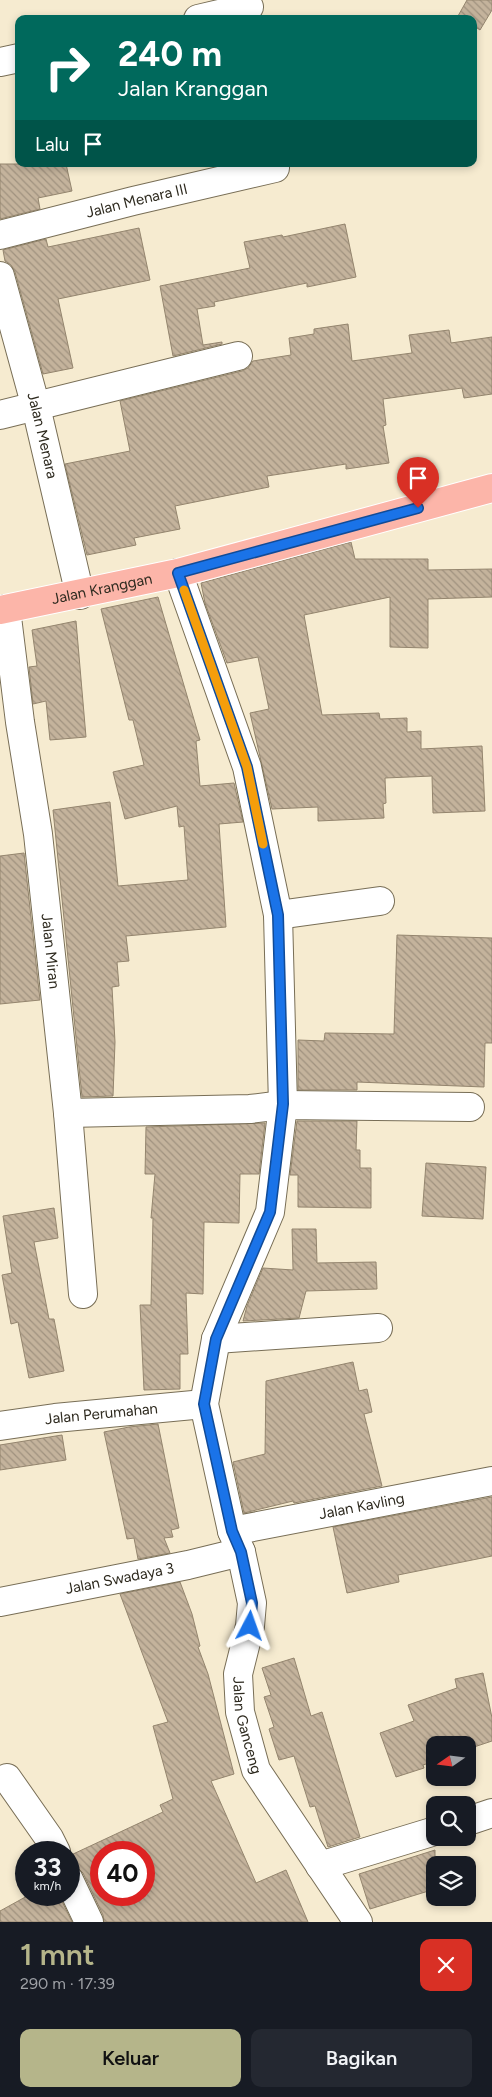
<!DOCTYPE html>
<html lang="id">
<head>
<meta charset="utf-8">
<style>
	:root { --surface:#171b24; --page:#242831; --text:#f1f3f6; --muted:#9ea1a6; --accent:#b5b58a }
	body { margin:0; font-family:Figtree,sans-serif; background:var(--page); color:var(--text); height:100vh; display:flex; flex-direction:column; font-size:19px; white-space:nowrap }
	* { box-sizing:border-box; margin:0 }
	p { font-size:16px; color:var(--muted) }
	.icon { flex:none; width:28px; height:28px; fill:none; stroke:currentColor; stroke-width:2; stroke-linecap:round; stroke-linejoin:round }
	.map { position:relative; height:1922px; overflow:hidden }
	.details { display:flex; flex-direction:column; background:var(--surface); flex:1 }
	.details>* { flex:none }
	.banner { position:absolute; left:15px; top:15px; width:462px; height:152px; border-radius:10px; box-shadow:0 2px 8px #0003; background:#00695c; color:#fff; overflow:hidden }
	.needle { width:32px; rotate:256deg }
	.controls { position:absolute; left:426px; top:1736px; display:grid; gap:10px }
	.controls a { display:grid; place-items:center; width:50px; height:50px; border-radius:10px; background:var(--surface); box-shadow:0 2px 8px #0003; font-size:25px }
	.speed { position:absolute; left:15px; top:1841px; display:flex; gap:10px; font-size:25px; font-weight:700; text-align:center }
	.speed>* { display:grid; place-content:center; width:65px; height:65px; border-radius:50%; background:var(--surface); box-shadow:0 2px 8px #0003; line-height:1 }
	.speed small { font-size:12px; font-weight:400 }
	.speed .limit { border:8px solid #d22; background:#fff; color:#111 }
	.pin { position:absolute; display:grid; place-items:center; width:42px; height:42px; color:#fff; margin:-51px -21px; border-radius:50% 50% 50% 0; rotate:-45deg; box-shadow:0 0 5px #0007 }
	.pin .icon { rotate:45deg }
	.me { position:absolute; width:55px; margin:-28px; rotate:4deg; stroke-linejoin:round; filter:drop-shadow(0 0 4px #0008) }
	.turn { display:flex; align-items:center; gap:18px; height:105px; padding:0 20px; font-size:22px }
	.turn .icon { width:65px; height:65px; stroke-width:2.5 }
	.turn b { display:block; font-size:35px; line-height:42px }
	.then { display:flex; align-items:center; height:48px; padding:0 20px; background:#0003; gap:10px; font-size:19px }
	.round { display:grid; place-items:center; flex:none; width:52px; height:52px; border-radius:10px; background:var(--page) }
	.overview { display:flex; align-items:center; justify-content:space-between; height:85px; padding:0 20px }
	h1 { font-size:30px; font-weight:600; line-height:38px; color:var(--accent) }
	.cta { display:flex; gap:10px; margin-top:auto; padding:10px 20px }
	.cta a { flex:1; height:58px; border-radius:10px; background:var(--accent); color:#111; font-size:20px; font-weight:600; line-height:58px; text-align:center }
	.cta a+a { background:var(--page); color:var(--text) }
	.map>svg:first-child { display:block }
	.building { fill:url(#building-back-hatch); stroke:#94856e; fill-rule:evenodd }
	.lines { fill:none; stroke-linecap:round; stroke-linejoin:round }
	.minor-casing { stroke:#786e56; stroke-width:30 }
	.major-casing { stroke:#fff; stroke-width:30 }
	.minor { stroke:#fff; stroke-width:28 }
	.major { stroke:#fcb5a9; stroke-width:28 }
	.route-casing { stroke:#114b97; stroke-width:12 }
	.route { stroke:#1a73e8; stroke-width:9 }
	.slow { stroke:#f59e0b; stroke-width:9 }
	.labels { text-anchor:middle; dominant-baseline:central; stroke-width:4; stroke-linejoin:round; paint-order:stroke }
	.street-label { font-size:15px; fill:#2e2a1f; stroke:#fdf9ee }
</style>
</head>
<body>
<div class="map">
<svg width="492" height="1922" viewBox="0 0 492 1922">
	<defs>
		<pattern id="building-back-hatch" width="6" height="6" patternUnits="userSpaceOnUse" patternTransform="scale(1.25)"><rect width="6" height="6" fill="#c4b39c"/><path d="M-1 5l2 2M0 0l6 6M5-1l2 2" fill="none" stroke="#a0927f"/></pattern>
	</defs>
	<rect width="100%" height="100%" fill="#f6ebd0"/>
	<!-- building -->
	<path class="building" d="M467,0H492V10L480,30L474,26V19H462L458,16Z
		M0,164H66L72,191L38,198L40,209L0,219Z
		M345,224L356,277L307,287V283L214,302L215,306L197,309L203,345L222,342V344L173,356L160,286L250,268L244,242L282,235L283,237Z
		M139,228L150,280L58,299L73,368L43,374L15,272L11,265L5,261L3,250L46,239L48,247Z
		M348,324L352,361L412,353L409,335L449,330L451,343L492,337V394L464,398L462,388L383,399L386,425L383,426L389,463L346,469V464L267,476L269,487L175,506L180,529L134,538L136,545L87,555L65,464L130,451L120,401L242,371L248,368L253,361L291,355L289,338L314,334V329Z
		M351,542L355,559H428V570L492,569V597L428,599V648L390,647V597L304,615L322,715L379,713L380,719L407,718V732L421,731V749L482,746L485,811L433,813L432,776L385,778L386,803L383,804L384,818L318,821V807L272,809L250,713L269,709L258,657L227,663L205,603L201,583Z
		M158,597L200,740L196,741L200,786L234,783L243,822L219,824L226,927L126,936L129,961L117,962L119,986L112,987L115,1042L113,1096L82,1097L53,810L110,802L118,886L188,880L184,826L179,827L177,806L125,819L113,772L144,765L133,720H129L101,609Z
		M76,621L86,737L50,740L46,701L33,704L29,667L37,666L32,630Z
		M24,853L40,1000L0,1004V856Z
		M397,935L492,938V1043H485L484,1087L357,1082V1090H298V1040L324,1041L325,1033L394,1034Z
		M297,1121H357L356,1150H360V1168H371V1208L298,1207V1175H290Z
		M265,1123L259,1174H240L239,1223L204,1222L203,1294L186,1293L188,1354H180V1389L144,1390L140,1305H151L153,1218H151L155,1174H145L146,1127Z
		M426,1163L486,1167L483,1219L422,1216Z
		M54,1208L58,1238L34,1242L49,1319H54L64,1371L29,1378L18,1322L11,1324L2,1275L12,1273L3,1216Z
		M292,1229H316L317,1263L376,1262L377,1289L306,1291L299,1318L243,1321L247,1306L263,1268L293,1270Z
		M353,1362L359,1391L367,1389L372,1412L364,1414L382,1486L294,1503L293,1501L244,1513L233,1462L265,1454L266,1381Z
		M158,1424L179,1528L171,1530L173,1537L164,1538L170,1553L138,1559L134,1538L127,1539L104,1432L129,1427Z
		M62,1435L66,1460L0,1470V1445Z
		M492,1497V1556L398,1575L399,1582L347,1593L333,1527Z
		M180,1582L192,1614L200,1646L198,1647L208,1674L234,1774L211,1781L256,1883L286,1870L308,1922H104L103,1915L83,1873L77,1867L69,1865L71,1855L163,1812L160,1805L173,1799L153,1726L168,1722L120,1594ZM101,1852H144V1895H101Z
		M294,1658L311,1716L322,1712L360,1837L328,1847L315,1806L310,1807L294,1756L279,1760L269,1729L274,1727L264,1697L271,1695L262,1668Z
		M483,1673L492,1718V1741L468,1749V1745H435V1761L423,1765L424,1768L396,1777L380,1733L414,1721L408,1705L457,1688L455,1679Z
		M435,1850V1889L370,1909L359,1874Z
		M29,1895H59L72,1922H0V1911Z"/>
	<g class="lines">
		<defs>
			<g id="minor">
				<path d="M198,19L249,7"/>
				<path d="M0,62L19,58"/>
				<path id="s1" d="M0,235L133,201L275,168"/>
				<path id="s2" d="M0,276L36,407L80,595"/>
				<path d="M0,415L238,356"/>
				<path id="s3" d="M178,573L247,767L278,915L283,1105L270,1212L216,1339L204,1404L232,1531L241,1552L252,1603L250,1626L238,1674L240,1712L256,1770L358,1922"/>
				<path id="s4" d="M6,609L20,722L38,834L68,1113L83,1294"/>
				<path d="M278,915L380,901"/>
				<path d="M68,1113L250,1109L283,1105L470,1107"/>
				<path d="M216,1339L378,1328"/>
				<path id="s5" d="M0,1426L55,1418L204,1404"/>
				<path id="s6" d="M232,1531L492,1481"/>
				<path id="s7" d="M0,1602L188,1565L241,1552"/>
				<path d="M7,1778L49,1838L56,1852"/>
				<path d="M468,1821L492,1813"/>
				<path d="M320,1866L435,1831"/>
				<path d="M69,1880L89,1922"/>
			</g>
			<g id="major">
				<path id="s8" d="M0,610L178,573L492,488"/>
			</g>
		</defs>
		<!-- minor casing -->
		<use href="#minor" class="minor-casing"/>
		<!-- major casing -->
		<use href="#major" class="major-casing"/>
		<!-- minor -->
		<use href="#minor" class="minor"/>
		<!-- major -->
		<use href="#major" class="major"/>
	</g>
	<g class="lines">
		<defs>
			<path id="route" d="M250,1626L252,1603L241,1552L232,1531L204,1404L216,1339L270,1212L283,1104L278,915L247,767L178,573L418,508"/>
		</defs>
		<!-- route casing -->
		<use href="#route" class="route-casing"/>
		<!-- route -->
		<use href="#route" class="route"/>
		<!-- slow -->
		<path class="slow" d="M184,590L247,767L263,844"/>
	</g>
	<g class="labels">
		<!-- street labels -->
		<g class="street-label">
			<text stroke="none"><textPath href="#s1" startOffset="141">Jalan Menara III</textPath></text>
			<text stroke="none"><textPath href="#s2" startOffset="165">Jalan Menara</textPath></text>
			<text stroke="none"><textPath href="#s8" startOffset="104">Jalan Kranggan</textPath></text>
			<text stroke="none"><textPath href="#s4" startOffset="345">Jalan Miran</textPath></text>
			<text stroke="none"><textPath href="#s5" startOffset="102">Jalan Perumahan</textPath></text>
			<text stroke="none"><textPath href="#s6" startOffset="132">Jalan Kavling</textPath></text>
			<text stroke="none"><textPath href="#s7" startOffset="122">Jalan Swadaya 3</textPath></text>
			<text stroke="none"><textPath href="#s3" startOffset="1189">Jalan Ganceng</textPath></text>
		</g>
	</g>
</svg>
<div class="controls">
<a><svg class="needle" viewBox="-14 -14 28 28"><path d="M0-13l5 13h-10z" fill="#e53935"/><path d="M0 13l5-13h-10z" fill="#9ea1a6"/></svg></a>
<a><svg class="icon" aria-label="search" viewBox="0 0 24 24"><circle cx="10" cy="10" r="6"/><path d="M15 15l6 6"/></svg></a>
<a><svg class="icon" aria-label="layers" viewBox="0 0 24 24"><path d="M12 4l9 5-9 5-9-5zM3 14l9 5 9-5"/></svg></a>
</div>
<div class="speed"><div>33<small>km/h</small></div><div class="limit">40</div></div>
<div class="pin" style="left:418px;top:508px;background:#d93025"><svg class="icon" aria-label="arrive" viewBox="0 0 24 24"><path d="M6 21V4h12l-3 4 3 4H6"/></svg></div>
<svg class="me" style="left:250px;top:1626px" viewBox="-20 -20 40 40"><path d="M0-17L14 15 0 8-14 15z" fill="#1a73e8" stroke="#fff" stroke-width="4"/></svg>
<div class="banner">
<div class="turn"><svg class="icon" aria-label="right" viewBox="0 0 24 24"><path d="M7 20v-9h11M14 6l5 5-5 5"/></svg><div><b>240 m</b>Jalan Kranggan</div></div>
<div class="then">Lalu<svg class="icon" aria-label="arrive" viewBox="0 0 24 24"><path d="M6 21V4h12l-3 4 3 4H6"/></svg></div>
</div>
</div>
<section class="details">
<div class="overview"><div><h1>1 mnt</h1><p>290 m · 17:39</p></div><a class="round" style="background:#d93025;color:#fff"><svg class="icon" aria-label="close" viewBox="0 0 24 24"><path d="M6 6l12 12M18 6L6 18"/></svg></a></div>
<div class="cta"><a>Keluar</a><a>Bagikan</a></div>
</section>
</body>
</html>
